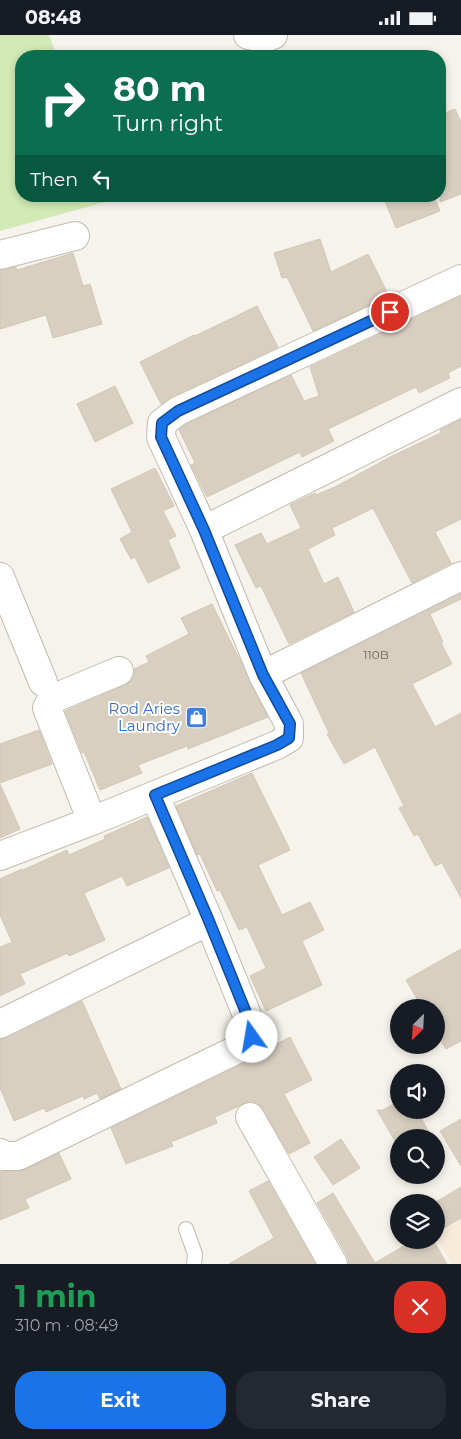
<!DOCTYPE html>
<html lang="en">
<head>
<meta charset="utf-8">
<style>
	:root { --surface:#171b24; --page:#242831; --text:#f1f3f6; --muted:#9ea1a6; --accent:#1a73e8 }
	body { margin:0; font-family:Montserrat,sans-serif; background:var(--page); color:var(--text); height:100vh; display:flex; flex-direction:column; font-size:19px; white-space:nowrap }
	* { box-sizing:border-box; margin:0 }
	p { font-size:16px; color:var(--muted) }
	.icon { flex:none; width:28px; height:28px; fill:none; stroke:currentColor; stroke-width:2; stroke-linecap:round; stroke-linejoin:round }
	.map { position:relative; height:1229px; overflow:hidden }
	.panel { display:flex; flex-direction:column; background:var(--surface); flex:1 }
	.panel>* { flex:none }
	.hud { position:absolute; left:15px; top:15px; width:431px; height:152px; border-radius:20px; box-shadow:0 2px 8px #0003; background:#0b6e4f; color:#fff; overflow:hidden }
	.needle { width:32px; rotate:204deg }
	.tools { position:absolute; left:390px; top:964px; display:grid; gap:10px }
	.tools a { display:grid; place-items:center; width:55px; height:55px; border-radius:50%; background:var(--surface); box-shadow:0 2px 8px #0003; font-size:25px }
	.pin { position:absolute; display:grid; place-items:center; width:42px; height:42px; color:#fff; margin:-21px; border:2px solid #fff; border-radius:50%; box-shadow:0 1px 5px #0007 }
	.me { position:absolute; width:55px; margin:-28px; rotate:347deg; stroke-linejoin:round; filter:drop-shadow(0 0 4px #0008) }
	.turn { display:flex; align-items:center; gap:18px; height:105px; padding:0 15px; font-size:22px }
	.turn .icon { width:65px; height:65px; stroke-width:2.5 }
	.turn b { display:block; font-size:35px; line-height:42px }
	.then { display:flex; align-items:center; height:48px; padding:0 15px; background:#0003; gap:10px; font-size:19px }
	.round { display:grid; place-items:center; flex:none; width:52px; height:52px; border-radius:20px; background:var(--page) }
	.head { display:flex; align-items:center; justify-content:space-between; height:85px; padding:0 15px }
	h1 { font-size:30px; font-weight:700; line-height:38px; color:#1e9e55 }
	.action { display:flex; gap:10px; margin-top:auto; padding:10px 15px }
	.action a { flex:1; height:58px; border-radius:20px; background:var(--accent); color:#fff; font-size:20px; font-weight:700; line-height:58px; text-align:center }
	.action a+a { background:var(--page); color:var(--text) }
	.status { display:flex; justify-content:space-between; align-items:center; height:35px; padding:0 25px; background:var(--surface); direction:ltr }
	.status svg { height:14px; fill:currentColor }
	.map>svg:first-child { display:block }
	.commercial { fill:#f7ead8 }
	.green { fill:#d2eab5 }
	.building { fill:#d8cfc1; stroke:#d3c7b4 }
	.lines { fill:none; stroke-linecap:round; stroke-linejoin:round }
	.service-casing { stroke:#c2bbae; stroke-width:16 }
	.minor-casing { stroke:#c2bbae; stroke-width:30 }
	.service { stroke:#fff; stroke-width:14 }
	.minor { stroke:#fff; stroke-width:28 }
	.route-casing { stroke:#114b97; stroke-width:12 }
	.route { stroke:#1a73e8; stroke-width:9 }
	.labels { text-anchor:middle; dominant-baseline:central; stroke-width:4; stroke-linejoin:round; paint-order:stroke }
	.number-label { font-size:12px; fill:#6e675b }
	.shop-label { font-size:15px; fill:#366cbe; stroke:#fff; text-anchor:end }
</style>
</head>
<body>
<div class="status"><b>08:48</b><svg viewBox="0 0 49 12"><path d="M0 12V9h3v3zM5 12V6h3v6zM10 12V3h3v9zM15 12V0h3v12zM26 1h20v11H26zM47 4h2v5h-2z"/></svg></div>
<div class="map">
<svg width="461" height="1229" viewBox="0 0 461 1229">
	<rect width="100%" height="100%" fill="#f6f3ec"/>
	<!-- commercial -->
	<path class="commercial" d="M461,1185V1229H452L436,1203V1200Z"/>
	<!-- green -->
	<path class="green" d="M0,0H49L57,21H21V161H108L109,166L0,196Z"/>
	<!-- building -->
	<path class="building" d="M455,74L461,87V159L440,167V80Z
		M383,161H434L440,176L396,193Z
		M320,204L331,237L368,219L389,261L313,296L287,242L282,243L274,218Z
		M73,218L83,251L90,249L102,289L53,303L46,280L0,294V235L16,232L17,235Z
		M461,261V331L448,338L450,343L419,358L416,352L328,394L334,406L302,422L300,417L207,462L191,430L195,428L179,395L186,389L291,340L304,366L319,361L310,332Z
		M257,271L278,312L171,362L161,369L140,327L194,300L195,301Z
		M115,351L133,388L95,407L77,369Z
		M461,384V484L435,497L451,528L412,548L373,473L355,482L332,493L335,500L308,514L324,549L338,542L354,577L289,609L261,551L256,553L235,510L261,498L267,509L301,493L290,470L315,458L316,460L337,451L392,421L441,398L440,395Z
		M155,433L174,471L163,476L176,501L168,505L180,533L148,548L135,522L131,524L120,504L132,497L111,454Z
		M461,558V564L430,579L443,607L441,608L452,629L412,649L435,692L461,678V863L442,828L435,831L418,799L414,801L399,773L404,771L375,712L344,729L327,699L329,698L301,638Z
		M212,569L268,682L188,714L187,711L138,730L142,738L100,755L84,717L82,718L65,676L125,650L132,645L134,638V634L149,627L146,621L189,599L181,583Z
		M39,695L52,729L0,748V709Z
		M252,738L290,815L258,830L282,880L310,867L324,895L302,906L322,950L266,976L250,941L266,933L247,892L239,895L220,855L217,856L200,819L197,820L176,771Z
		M0,749L20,794L0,803Z
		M147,782L169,833L127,851L122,841L84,858L105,905L69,921L68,918L20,939L25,949L0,961V912L12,907L0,880V844L22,834L23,835L67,815L69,820L105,804L104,801Z
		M461,914V1006L446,1014L436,998V972H422L406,945Z
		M82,966L121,1054L100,1064L97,1058L84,1064L83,1061L46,1077L44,1073L14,1086L0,1053V1004L7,1003Z
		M290,1002L312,1045L284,1059L310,1108L289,1119L263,1074L257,1068L250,1066L215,1082L217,1088L171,1107L173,1111L126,1129L111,1093L247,1027L256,1020Z
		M399,1066V1075H416L432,1102H399V1113L377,1075H383Z
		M461,1084V1131L440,1096Z
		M341,1104L360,1133L333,1150L314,1122Z
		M59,1118L71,1144L25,1164L29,1173L0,1185V1137L24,1135Z
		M268,1146L315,1229H229L274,1203L249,1156Z
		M461,1152V1183L436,1198V1167Z
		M333,1158L375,1228L414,1205H433L447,1229H349L347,1221L317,1168Z"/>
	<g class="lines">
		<defs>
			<path id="service" d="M186,1194L195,1219L194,1229"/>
			<path id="minor" d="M248,0L265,3L273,0
				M0,220L75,201
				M204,495L461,367
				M0,542L43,647
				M263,640L461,541
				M92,786L47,673L52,664L119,636
				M0,821L92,786L277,710L289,703V689L263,640L204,495L161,402L162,388L178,376L461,244
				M0,989L209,886
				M250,1082L333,1229
				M0,1118L3,1121H18L240,1013L252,1002L251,990L209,886L155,761"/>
		</defs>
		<!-- service casing -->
		<use href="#service" class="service-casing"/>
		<!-- minor casing -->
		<use href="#minor" class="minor-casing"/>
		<!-- service -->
		<use href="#service" class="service"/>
		<!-- minor -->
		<use href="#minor" class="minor"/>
	</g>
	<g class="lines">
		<defs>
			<path id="route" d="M252,1002L251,990L209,886L155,760L277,710L289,703L290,689L263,640L204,495L161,402L162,388L178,376L390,277"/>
		</defs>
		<!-- route casing -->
		<use href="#route" class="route-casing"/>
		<!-- route -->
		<use href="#route" class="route"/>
	</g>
	<!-- icons -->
	<defs>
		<symbol id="shop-square" viewBox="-11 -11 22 22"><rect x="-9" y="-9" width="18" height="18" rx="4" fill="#3f7fe0" stroke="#fff"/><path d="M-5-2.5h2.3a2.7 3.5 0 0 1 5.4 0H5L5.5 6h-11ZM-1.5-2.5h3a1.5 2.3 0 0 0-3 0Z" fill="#fff"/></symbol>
	</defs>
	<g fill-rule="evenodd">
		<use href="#shop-square" x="184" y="670" width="25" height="25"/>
	</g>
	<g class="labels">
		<!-- number labels -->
		<g class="number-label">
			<text x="376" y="619">110B</text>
		</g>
		<!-- shop labels -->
		<g class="shop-label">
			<text x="180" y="673">Rod Aries<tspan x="180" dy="17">Laundry</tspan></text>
		</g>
	</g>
</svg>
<div class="tools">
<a><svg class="needle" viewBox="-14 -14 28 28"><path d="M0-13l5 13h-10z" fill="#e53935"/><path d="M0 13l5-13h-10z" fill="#9ea1a6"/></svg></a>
<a><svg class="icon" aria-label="sound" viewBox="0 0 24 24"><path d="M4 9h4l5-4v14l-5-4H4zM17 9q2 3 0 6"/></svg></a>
<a><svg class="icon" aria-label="search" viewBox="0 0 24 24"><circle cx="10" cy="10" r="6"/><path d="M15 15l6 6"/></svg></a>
<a><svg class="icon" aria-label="layers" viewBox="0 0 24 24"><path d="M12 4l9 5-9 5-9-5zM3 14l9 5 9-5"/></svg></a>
</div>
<div class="pin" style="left:390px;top:277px;background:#d93025"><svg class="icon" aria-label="arrive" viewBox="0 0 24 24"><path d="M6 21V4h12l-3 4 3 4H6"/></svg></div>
<svg class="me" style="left:252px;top:1002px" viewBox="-20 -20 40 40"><circle r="19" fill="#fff"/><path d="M0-13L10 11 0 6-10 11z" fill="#1a73e8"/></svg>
<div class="hud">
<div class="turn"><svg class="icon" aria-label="right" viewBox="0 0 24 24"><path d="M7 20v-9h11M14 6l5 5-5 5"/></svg><div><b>80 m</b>Turn right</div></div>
<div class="then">Then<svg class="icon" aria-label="left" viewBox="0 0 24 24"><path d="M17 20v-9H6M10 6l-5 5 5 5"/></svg></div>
</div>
</div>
<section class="panel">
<div class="head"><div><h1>1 min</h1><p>310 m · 08:49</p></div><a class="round" style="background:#d93025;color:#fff"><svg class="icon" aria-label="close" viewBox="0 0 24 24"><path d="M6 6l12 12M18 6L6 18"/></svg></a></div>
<div class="action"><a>Exit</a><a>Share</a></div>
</section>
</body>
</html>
